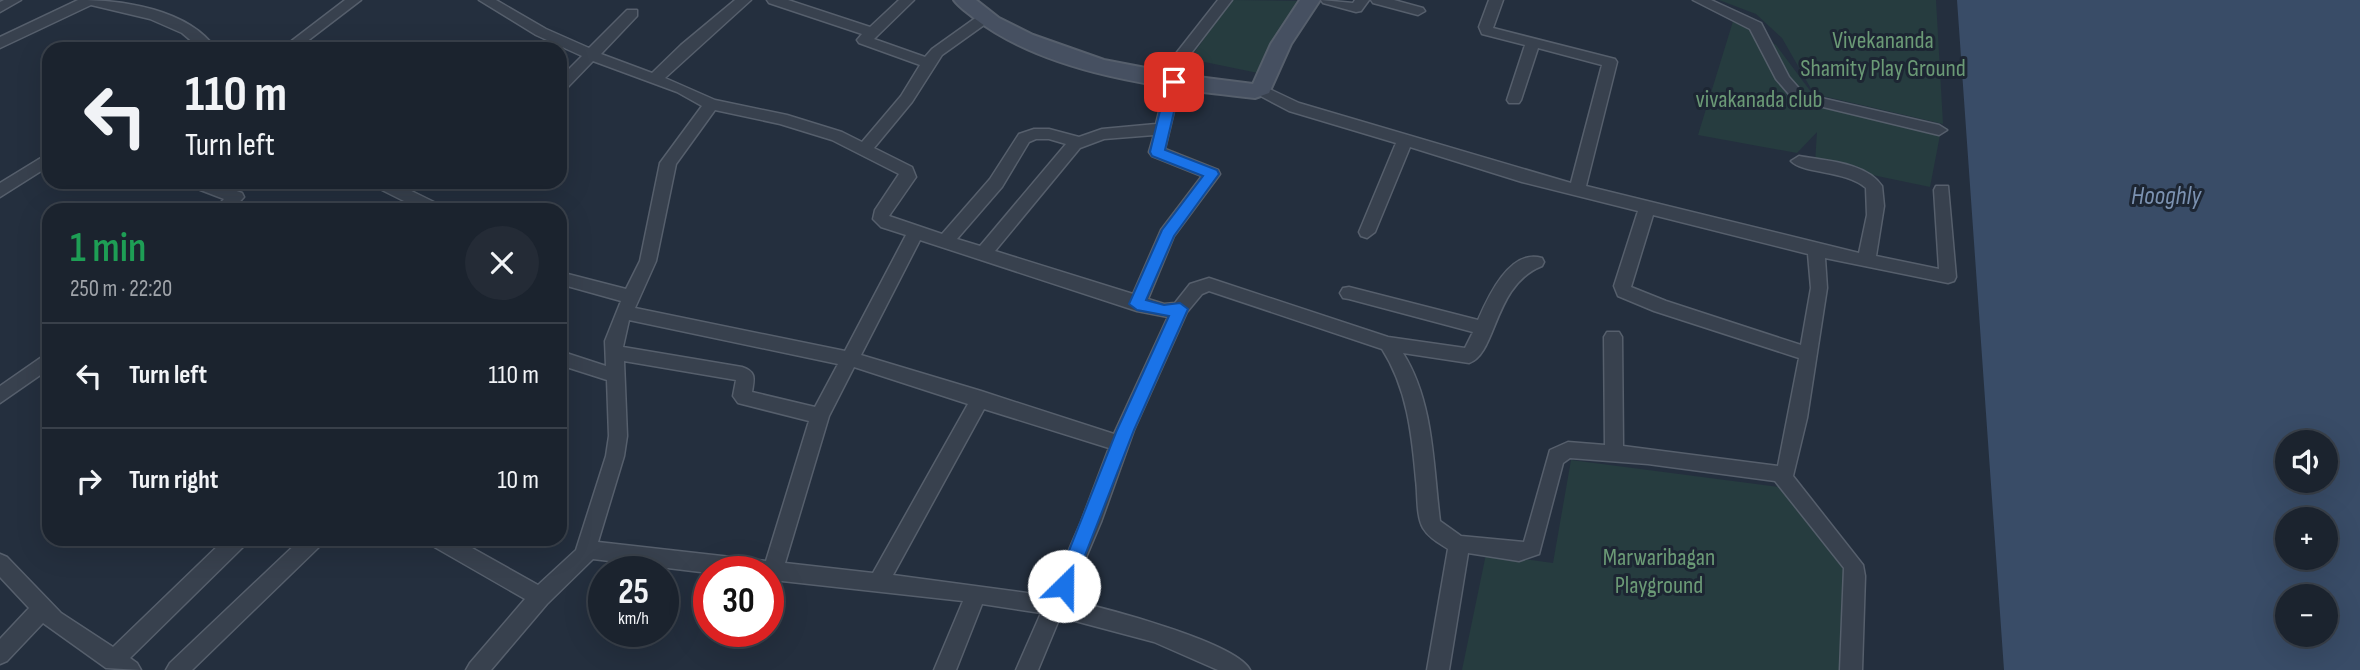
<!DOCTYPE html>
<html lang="en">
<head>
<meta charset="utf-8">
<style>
	:root { --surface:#1b232e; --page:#242b36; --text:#f1f3f6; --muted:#a0a4aa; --line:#39404a }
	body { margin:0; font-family:"Sofia Sans Condensed",sans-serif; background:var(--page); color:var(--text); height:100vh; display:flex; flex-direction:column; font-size:26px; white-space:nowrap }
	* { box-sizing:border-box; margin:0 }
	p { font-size:23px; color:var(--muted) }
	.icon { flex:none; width:38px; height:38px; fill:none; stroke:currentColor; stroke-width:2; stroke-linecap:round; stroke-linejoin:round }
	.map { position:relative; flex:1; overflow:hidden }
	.drawer { position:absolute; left:42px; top:203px; width:525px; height:343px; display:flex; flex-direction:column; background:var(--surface); border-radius:21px; box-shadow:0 7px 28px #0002,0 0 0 2px var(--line) }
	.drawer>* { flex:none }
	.guide { position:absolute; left:42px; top:42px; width:525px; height:147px; border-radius:21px; box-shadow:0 7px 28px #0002,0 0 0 2px var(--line); background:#1b232e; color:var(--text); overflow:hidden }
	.buttons { position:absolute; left:2275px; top:430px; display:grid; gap:14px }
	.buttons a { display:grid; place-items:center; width:63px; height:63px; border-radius:50%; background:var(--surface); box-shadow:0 7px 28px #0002,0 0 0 2px var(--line); font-size:35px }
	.speed { position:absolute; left:588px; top:556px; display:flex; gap:14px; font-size:35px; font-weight:700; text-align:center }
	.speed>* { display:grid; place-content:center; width:91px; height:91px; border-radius:50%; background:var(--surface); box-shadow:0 7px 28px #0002,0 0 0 2px var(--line); line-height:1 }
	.speed small { font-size:18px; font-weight:400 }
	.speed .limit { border:10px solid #d22; background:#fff; color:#111 }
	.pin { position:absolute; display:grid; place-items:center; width:60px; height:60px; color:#fff; margin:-30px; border-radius:14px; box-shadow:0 4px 10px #0006 }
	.me { position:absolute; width:77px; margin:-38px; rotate:23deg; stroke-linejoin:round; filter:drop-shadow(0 0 5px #0008) }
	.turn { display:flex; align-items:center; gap:24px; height:147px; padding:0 28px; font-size:32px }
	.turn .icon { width:91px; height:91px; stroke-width:2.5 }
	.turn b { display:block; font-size:49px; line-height:60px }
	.round { display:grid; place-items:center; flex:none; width:74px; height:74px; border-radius:37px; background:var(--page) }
	.summary { display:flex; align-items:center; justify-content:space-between; height:119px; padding:0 28px }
	h1 { font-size:42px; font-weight:600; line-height:52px; color:#1e9e55 }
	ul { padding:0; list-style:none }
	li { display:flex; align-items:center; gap:21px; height:105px; padding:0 28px; border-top:2px solid var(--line) }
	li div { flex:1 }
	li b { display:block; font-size:26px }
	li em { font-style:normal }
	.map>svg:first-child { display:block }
	.green { fill:#263c3f }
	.water { fill:#394c67; fill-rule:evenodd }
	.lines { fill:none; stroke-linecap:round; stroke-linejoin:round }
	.street-casing { stroke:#565f6c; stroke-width:3 }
	.secondary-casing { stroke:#565f6c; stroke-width:4 }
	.street { fill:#38414e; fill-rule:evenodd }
	.secondary { fill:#465061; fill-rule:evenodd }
	.route { fill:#1a73e8; stroke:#114b97; stroke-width:2 }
	.labels { text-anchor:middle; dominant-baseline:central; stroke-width:6; stroke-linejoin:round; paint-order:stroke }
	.park-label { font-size:24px; fill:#6b9a76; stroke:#1d2633 }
	.water-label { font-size:26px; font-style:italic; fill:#7c92b1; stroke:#1d2633 }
</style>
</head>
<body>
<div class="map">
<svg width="2360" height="670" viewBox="0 0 2360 670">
	<rect width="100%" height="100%" fill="#242f3e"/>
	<!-- green -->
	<path class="green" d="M1231,0L1304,1L1258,73L1190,59Z
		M1719,0H1936L1943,124L1814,94L1782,38L1756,14Z
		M1734,18L1776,45L1823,108L1940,135L1930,187L1815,163L1817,132L1797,153L1698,135Z
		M1571,460L1779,487L1845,570L1840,670H1462L1486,554L1553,563Z"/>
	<!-- water -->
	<path class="water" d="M1957,0H2360V670H2004ZM2287,443H2326V481H2287ZM2287,520H2326V558H2287ZM2287,597H2326V635H2287Z"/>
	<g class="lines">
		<defs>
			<path id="street" d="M4,0H21L0,12V2Z
				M78,0C123,0 188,9 216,49H201L182,33L150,19L91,5L0,48V37Z
				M345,0H361L297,49H281Z
				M479,0H496L546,29L589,48L627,10H637V16L601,54L652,73L681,45L735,0H751L665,78L715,100L787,115L842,132L862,142L901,96L920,65L859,43L857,40L862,34L769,3L767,0H788L870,27L899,0H914L874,39L925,57L932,49L981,14H991V20L942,55L912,102L874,148L912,167L916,177L889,216L942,234L990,179L1019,134L1034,129H1049L1079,137L1102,129L1156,124L1166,83L1158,82L1156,79L1218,0H1232L1172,78L1179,79L1181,82L1165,149L1218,170L1220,174L1174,236L1148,299L1164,304L1175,303L1190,284L1209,278L1388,337L1465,348L1473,332L1349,299L1343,298L1340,293L1343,288L1349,287L1478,320C1488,297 1510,248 1542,258L1544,262L1542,266C1493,285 1497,354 1469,363L1403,353C1434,402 1433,466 1440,521L1461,536L1524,542L1550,450L1568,442L1605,445L1604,337L1607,332H1619L1622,337L1623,446L1778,466L1799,358L1654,311L1618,296L1614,286L1638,211L1522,182L1410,147L1375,232L1367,238L1361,236L1359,232L1396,143L1289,111L1255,93L1253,90L1255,87H1265L1299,103L1571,183L1602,65L1538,48L1521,100L1519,103H1509L1507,100L1525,45L1482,34L1479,27L1489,0H1503L1493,28L1615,59L1617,62L1586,186L1859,253L1867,215L1866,188C1846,170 1803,174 1791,161L1799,156C1825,161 1866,162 1882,186L1884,206L1876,256L1939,269L1934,190L1936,186H1948L1956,277L1954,281L1948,283L1825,258L1827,288L1807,418L1793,476L1863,565L1865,576L1862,670H1840L1844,568L1775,481L1648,464L1570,458L1563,463L1539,554L1519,561L1468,553L1449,670H1427L1448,549C1439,543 1429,538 1423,528C1416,516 1418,494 1416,480C1412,434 1407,388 1382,349L1209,291L1202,294L1187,312L1134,430L1101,522L1068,600C1101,607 1237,642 1250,670H1218L1154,642L1060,617L1038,670H1016L1041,613L982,604L956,670H934L963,601L773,580L768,579V572L709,573L593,559L547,604L491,670H466L470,663L525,599L431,545L428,539H456L538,585L576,550L606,456L609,436L607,380L560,365V351L606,366L605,341L621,301L560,284V272L626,289L640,261L660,163L702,106L677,92L593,61L565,90L560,92V78L582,56L536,35ZM715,110L780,124L832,140L899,174L875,210L873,219L881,227L906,235L845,351L635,308L656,261L676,164ZM1154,135L1149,152L1152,156L1202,176L1161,230L1133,294L995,251L1080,148L1104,139ZM1036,139H1049L1066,144L980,246L957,239L1002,187L1029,142ZM1653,215L1808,254L1811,288L1801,345L1666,301L1631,287ZM920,240L1137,311L1168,317L1114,434L981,391L861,355ZM629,320L838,364L815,407L752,392C754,379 757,372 742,367L623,347ZM624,361L736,380L733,396L738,403L809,421L766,561L598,542L624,456L627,436ZM854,367L968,404L873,573L785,563L829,416ZM984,409L1109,448L1081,522L1049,596L893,575Z
				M1321,0L1353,3L1355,0H1369L1361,11L1356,12L1323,3Z
				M1371,0H1394L1423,8L1425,11L1418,15L1373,3Z
				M1693,0H1711L1761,23L1789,77L1804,94L1939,125L1947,130L1939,135L1794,100L1776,79L1750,29Z
				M49,153V166L0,197V183Z
				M188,182H212L242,193L244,197L232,210H214L224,199L190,186Z
				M372,182H393L442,206L444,210H422L374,186Z
				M49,352V369L0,403V386Z
				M225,539H248L245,545L130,658L137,663L141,670L106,668L43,623L7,661L0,664V639L29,608L0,577V554L7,557L61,613L113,647Z
				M301,539H324L321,545L192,670H166L170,663Z"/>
			<path id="secondary" d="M954,0H976L999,18L1033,35L1104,60L1182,75L1253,84L1271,44L1300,0H1320L1291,44L1269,93L1255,98C1165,88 1048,75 974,18C967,12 959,7 954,0Z"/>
		</defs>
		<!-- street casing -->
		<use href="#street" class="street-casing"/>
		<!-- secondary casing -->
		<use href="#secondary" class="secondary-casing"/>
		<!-- street -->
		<use href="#street" class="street"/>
		<!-- secondary -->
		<use href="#secondary" class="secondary"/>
	</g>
	<!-- route -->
	<path class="route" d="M1174,77L1181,82L1165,150L1217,170L1219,174L1174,236L1146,300L1164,305L1180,303L1188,309L1134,430L1073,586L1071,592L1064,594L1057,592L1055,586L1117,430L1169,316L1137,310L1129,304L1162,230L1203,176L1152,156L1150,152L1167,82Z"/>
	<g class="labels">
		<!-- park labels -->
		<g class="park-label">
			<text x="1883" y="40">Vivekananda<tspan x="1883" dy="28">Shamity Play Ground</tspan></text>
			<text x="1759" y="99">vivakanada club</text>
			<text x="1659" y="557">Marwaribagan<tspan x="1659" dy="28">Playground</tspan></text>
		</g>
		<!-- water labels -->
		<g class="water-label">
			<text x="2166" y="196">Hooghly</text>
		</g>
	</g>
</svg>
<div class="buttons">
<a><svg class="icon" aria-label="sound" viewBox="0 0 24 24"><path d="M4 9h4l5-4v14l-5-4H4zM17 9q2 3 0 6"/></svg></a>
<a>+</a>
<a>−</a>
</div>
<div class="speed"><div>25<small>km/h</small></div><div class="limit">30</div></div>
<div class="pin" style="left:1174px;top:82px;background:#d93025"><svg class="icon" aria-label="arrive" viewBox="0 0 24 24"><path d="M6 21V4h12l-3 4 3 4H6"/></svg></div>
<svg class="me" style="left:1064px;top:586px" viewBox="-20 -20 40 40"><circle r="19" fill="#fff"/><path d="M0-13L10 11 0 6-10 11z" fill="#1a73e8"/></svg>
<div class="guide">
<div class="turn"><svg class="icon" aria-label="left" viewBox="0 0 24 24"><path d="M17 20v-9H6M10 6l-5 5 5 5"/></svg><div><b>110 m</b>Turn left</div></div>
</div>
<section class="drawer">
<div class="summary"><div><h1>1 min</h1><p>250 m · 22:20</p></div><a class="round"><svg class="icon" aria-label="close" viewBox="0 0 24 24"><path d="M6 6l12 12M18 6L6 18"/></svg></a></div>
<ul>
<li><svg class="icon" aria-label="left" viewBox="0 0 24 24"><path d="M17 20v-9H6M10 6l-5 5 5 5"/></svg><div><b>Turn left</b></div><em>110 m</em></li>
<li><svg class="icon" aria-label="right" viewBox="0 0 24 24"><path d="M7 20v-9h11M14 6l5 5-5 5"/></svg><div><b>Turn right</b></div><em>10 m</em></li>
</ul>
</section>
</div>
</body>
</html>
